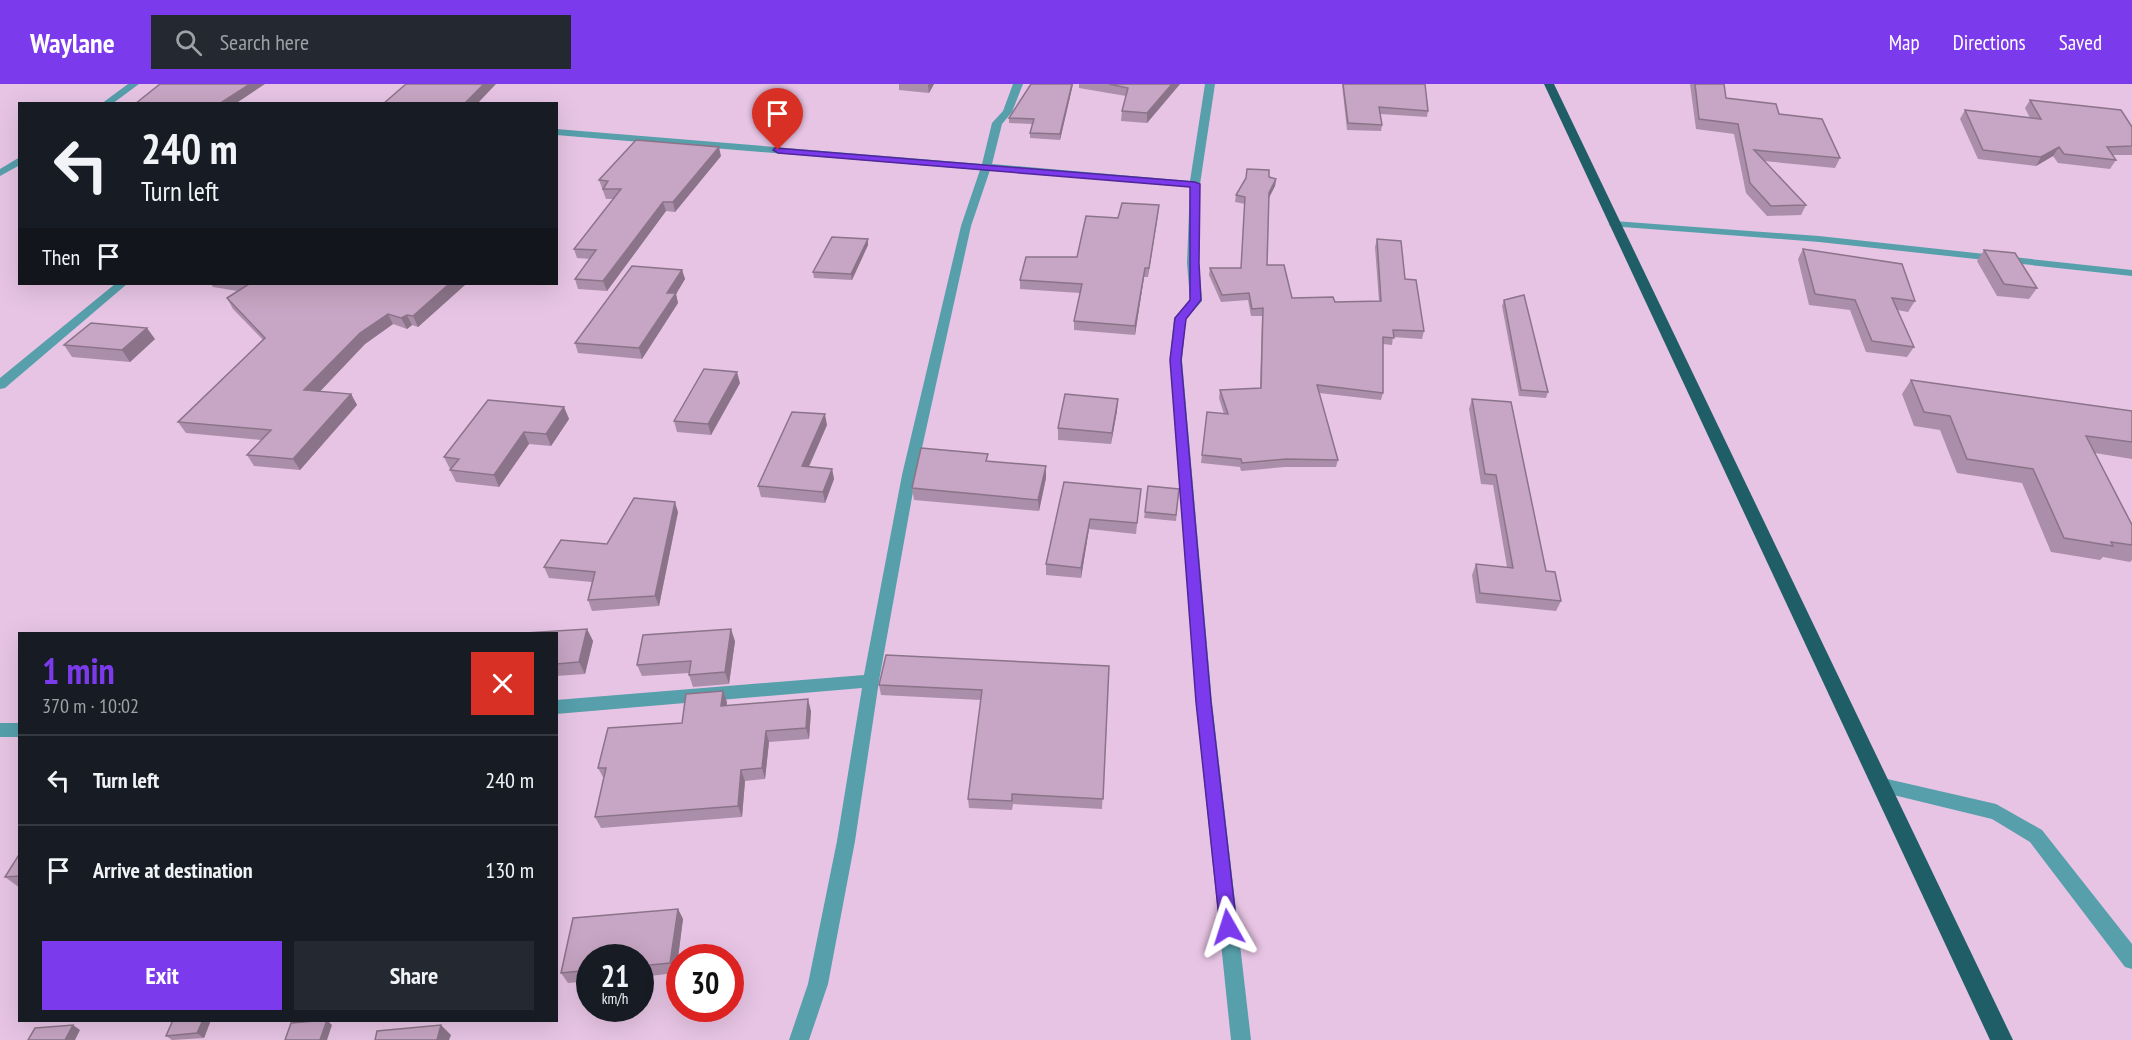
<!DOCTYPE html>
<html lang="en">
<head>
<meta charset="utf-8">
<style>
	:root { --surface:#171b24; --page:#242831; --text:#f1f3f6; --muted:#9ea1a6; --line:#363941; --accent:#7c3aed }
	body { margin:0; font-family:"PT Sans Narrow",sans-serif; background:var(--page); color:var(--text); height:100vh; display:flex; flex-direction:column; font-size:22px; white-space:nowrap }
	* { box-sizing:border-box; margin:0 }
	p { font-size:20px; color:var(--muted) }
	.icon { flex:none; width:33px; height:33px; fill:none; stroke:currentColor; stroke-width:2; stroke-linecap:round; stroke-linejoin:round }
	.map { position:relative; flex:1; overflow:hidden }
	.details { position:absolute; left:18px; top:548px; width:540px; height:390px; display:flex; flex-direction:column; background:var(--surface); border-radius:0px; box-shadow:0 6px 24px #0002 }
	.details>* { flex:none }
	.top-card { position:absolute; left:18px; top:18px; width:540px; height:183px; border-radius:0px; box-shadow:0 6px 24px #0002; background:#171b24; color:var(--text); overflow:hidden }
	.speed { position:absolute; left:576px; top:860px; display:flex; gap:12px; font-size:30px; font-weight:700; text-align:center }
	.speed>* { display:grid; place-content:center; width:78px; height:78px; border-radius:50%; background:var(--surface); box-shadow:0 6px 24px #0002; line-height:1 }
	.speed small { font-size:15px; font-weight:400 }
	.speed .limit { border:9px solid #d22; background:#fff; color:#111 }
	.pin { position:absolute; display:grid; place-items:center; width:51px; height:51px; color:#fff; margin:-62px -26px; border-radius:50% 50% 50% 0; rotate:-45deg; box-shadow:0 0 6px #0007 }
	.pin .icon { rotate:45deg }
	.me { position:absolute; width:66px; margin:-33px; rotate:354deg; stroke-linejoin:round; filter:drop-shadow(0 0 4px #0008) }
	.turn { display:flex; align-items:center; gap:21px; height:126px; padding:0 24px; font-size:27px }
	.turn .icon { width:78px; height:78px; stroke-width:2.5 }
	.turn b { display:block; font-size:42px; line-height:51px }
	.then { display:flex; align-items:center; height:57px; padding:0 24px; background:#0003; gap:12px; font-size:22px }
	.round { display:grid; place-items:center; flex:none; width:63px; height:63px; border-radius:0px; background:var(--page) }
	.head { display:flex; align-items:center; justify-content:space-between; height:102px; padding:0 24px }
	h1 { font-size:36px; font-weight:700; line-height:45px; color:var(--accent) }
	.button { display:flex; gap:12px; margin-top:auto; padding:12px 24px }
	.button a { flex:1; height:69px; border-radius:0px; background:var(--accent); color:#fff; font-size:24px; font-weight:700; line-height:69px; text-align:center }
	.button a+a { background:var(--page); color:var(--text) }
	ul { padding:0; list-style:none }
	li { display:flex; align-items:center; gap:18px; height:90px; padding:0 24px; border-top:2px solid var(--line) }
	li div { flex:1 }
	li b { display:block; font-size:22px }
	li em { font-style:normal }
	header { display:flex; align-items:center; gap:36px; box-sizing:border-box; height:84px; padding:0 30px; background:var(--accent); color:#fff }
	header strong { font-size:28px }
	nav { display:flex; gap:33px; margin-inline-start:auto; font-size:21px }
	.search { width:420px; height:54px; background:var(--page); display:flex; align-items:center; gap:15px; box-sizing:border-box; padding:0 21px; border-radius:0px; color:var(--muted); font-size:22px }
	.map>svg:first-child { display:block }
	.lines { fill:none; stroke-linecap:round; stroke-linejoin:round }
	.minor { fill:#569fab; fill-rule:evenodd }
	.trunk { fill:#205e67; fill-rule:evenodd }
	.wall { fill:#ab8ea9 }
	.shaded-wall { fill:#8b7489 }
	.building { fill:#c7a5c4; stroke:#8b7489; stroke-width:1.5 }
	.route { fill:#7c3aed; stroke:#51269a; stroke-width:1.5 }
</style>
</head>
<body>
<header>
<strong>Waylane</strong>
<div class="search"><svg class="icon" aria-label="search" viewBox="0 0 24 24"><circle cx="10" cy="10" r="6"/><path d="M15 15l6 6"/></svg>Search here</div>
<nav><a>Map</a><a>Directions</a><a>Saved</a></nav>
</header>
<div class="map">
<svg width="2132" height="956" viewBox="0 0 2132 956">
	<rect width="100%" height="100%" fill="#e7c4e4"/>
	<g class="lines">
		<!-- minor -->
		<path class="minor" d="M128,0H139L112,20H101Z
			M1013,0H1023L1012,28L1002,40L992,80L1190,97L1205,0H1215L1200,100L1199,179L1202,217L1186,235L1182,276L1212,618L1251,956H1231L1196,618L1170,276L1174,234L1190,216L1187,179L1190,103L990,86L971,142L916,391L879,597L855,757L828,900L809,956H789L808,900L837,757L862,604L556,630V616L864,591L902,391L961,142L980,86L556,51V45L982,80L992,39L1003,27Z
			M20,73V81L0,92V85Z
			M1614,137L1819,152L2132,186V192L1819,158L1610,142L1609,140Z
			M115,200H127L5,304L0,305V294Z
			M0,639H20V653H0Z
			M1883,694L1996,720L2042,746L2132,860V885L2125,883L2030,758L1992,735L1877,707L1874,702L1877,697Z"/>
		<!-- trunk -->
		<path class="trunk" d="M1544,0H1554L2013,956H1990Z"/>
	</g>
	<!-- wall -->
	<path class="wall" d="M899,0H934L929,9L899,6Z
		M1031,0H1073L1060,56L1030,54V49L1032,40L1009,39V34Z
		M1079,0H1180L1147,39L1121,37L1122,27L1126,12L1079,4Z
		M1342,0H1425L1428,27L1427,33L1380,30L1382,41L1381,47L1347,46Z
		M1690,0H1724L1726,14L1779,30L1840,74L1835,84L1764,77L1806,121L1801,131L1767,132L1746,109L1734,50L1696,45Z
		M2030,16L2132,43V71H2113L2116,76L2110,85L2058,79L2053,72L2036,82L1978,75L1960,35L1965,26L2030,34L2025,24Z
		M721,72L675,128L666,127L607,207L578,205L575,195L590,175L577,174L574,165L614,115H606L599,96Z
		M1269,93L1276,95L1275,102L1268,114L1267,181L1292,214L1335,218L1379,217L1375,163L1377,155L1405,195L1424,247L1422,255L1393,253L1392,261L1383,260V309L1381,316L1319,309L1338,376L1336,383H1285L1241,387L1240,383L1201,379L1207,328L1224,330L1219,314L1220,306L1260,304L1262,232H1251L1248,216L1221,218L1209,191L1210,184H1241L1245,120L1235,118L1236,111Z
		M1158,130L1148,193H1144L1135,251L1074,246V237L1080,209L1020,205V196L1077,173L1118,134Z
		M868,161L852,196L814,194L813,188Z
		M1803,165L1915,217L1908,228L1897,226L1914,263L1907,273L1866,268L1850,226L1809,221L1798,175Z
		M1984,166L2037,204L2029,215L1997,212L1977,177Z
		M682,186L685,195L676,210L678,219L642,275L578,269L575,259Z
		M211,200H466L418,243L412,241L407,245L393,240L365,260L320,307L351,310L357,321L300,386L254,382L247,371L262,356L186,349L178,338L263,256L233,225L227,214L238,207L213,203Z
		M1504,216L1548,308L1546,314L1519,312L1502,222Z
		M155,255L130,278L72,273L64,261Z
		M1911,296L2132,327V375L2095,369L2132,441V476L2130,478L2103,473L2100,476L2051,468L2022,399L1957,389L1940,346L1914,342L1902,310Z
		M740,299L711,351L677,348L674,337Z
		M1472,315L1546,487L1561,517L1556,527L1476,519L1472,491L1476,480L1507,483L1493,401L1481,400L1469,325Z
		M564,323L569,335L551,362L529,360L499,403L456,398L450,386L451,385H450L444,373Z
		M1117,327L1111,360L1058,356V344Z
		M827,341L809,383L832,385L834,395L825,419L761,413L758,402Z
		M988,378L1046,382V394L1039,427L914,416L912,404Z
		M1064,398L1141,405L1136,450L1089,445L1081,494L1046,491V480Z
		M1179,405L1176,437L1144,434L1145,428Z
		M678,428L659,522L592,527L588,516L592,498L549,494L544,483L607,460Z
		M587,545L593,557L585,590L556,592V549Z
		M735,557L729,600L693,603L689,591V589L642,592L637,581Z
		M1109,582L1102,725L1013,720L1012,726L969,724L968,715L981,616L881,611L879,601Z
		M727,618L726,622L811,627L809,655L769,658L765,695L745,697L742,733L601,744L595,733L604,695L598,684L682,639Z
		M20,769V804L5,793Z
		M678,825L683,835L676,889L640,893V873H590V897L568,899L561,889L573,834Z
		M173,936H211L204,954L172,956L166,952Z"/>
	<!-- shaded-wall -->
	<path class="shaded-wall" d="M250,0H265L235,20H219Z
		M484,0H496L477,20H464Z
		M929,0H934L929,9L928,1Z
		M1072,0H1073L1060,56V50Z
		M1172,0H1180L1147,39V29Z
		M719,63L721,72L675,128L673,118Z
		M2059,63L2053,72L2036,82L2041,73Z
		M1276,95L1275,102L1268,116L1269,109Z
		M663,118L666,127L607,207L603,197Z
		M1159,121L1158,130L1148,193L1149,184Z
		M868,155V161L852,196L851,190Z
		M1145,184L1144,193L1135,251V242Z
		M682,186L685,195L676,210L678,219L642,275L639,264L667,209Z
		M449,200H466L418,243L413,232Z
		M388,230L393,240L365,260L311,317L304,306L360,249Z
		M407,231L412,241L407,245L401,234Z
		M147,244L155,255L130,278L122,266Z
		M737,288L740,299L711,351L708,340Z
		M351,310L357,321L300,386L293,375Z
		M1118,315L1117,327L1111,360L1112,349Z
		M564,323L569,335L551,362L546,350Z
		M825,330L827,341L804,393L802,382Z
		M524,348L529,360L499,403L494,391Z
		M1046,382V394L1039,427L1038,416Z
		M832,385L834,395L825,419L823,408Z
		M675,418L678,428L659,522L655,512Z
		M1090,435L1089,445L1081,494V484Z
		M587,545L593,557L585,590L579,578Z
		M731,545L735,557L729,600L725,588Z
		M723,607L727,618L725,633L721,622Z
		M808,615L811,627L809,655L806,644Z
		M766,647L769,658L765,695L762,684Z
		M741,686L745,697L742,733L738,722Z
		M678,825L683,835L676,889L670,879Z
		M203,936H211L204,954L197,949Z
		M327,936L332,941L327,956H320Z
		M73,941L80,946L75,956H65Z
		M441,941L451,951L449,956H437Z"/>
	<!-- building -->
	<path class="building" d="M160,0H250L219,20H135Z
		M406,0H484L464,20H383Z
		M1031,0H1072L1060,50L1030,49L1034,35L1009,34Z
		M1109,0H1172L1147,29L1122,27L1128,4Z
		M1343,0H1425L1428,27L1379,23L1382,41L1348,39Z
		M1695,0H1724L1726,14L1776,20L1779,30L1822,35L1840,74L1754,66L1806,121L1771,122L1750,99L1738,40L1699,35Z
		M2030,16L2121,26L2132,43V62L2107,63L2116,76L2064,70L2059,63L2041,73L1983,66L1965,26L2041,35Z
		M636,56L719,63L673,118H663L603,197L575,195L596,166L574,165L621,105H603L608,97L599,96Z
		M1247,85L1269,86V93L1276,95L1269,109L1267,181H1284L1292,214L1333,213L1335,218L1381,217L1377,155L1401,157L1405,195L1416,196L1424,247L1393,246L1394,254L1383,253V309L1317,301L1338,376L1286,375L1242,379L1241,375L1202,371L1207,328L1228,330L1220,306L1261,304L1263,224L1252,225L1249,209L1222,211L1210,184H1241L1245,113L1236,111L1246,94Z
		M1122,119L1159,121L1149,184H1145L1135,242L1074,237L1082,200L1020,196L1026,173H1077L1086,132L1118,134Z
		M832,153L868,155L851,190L813,188Z
		M1803,165L1902,180L1915,217L1892,214L1914,263L1872,257L1855,216L1815,210Z
		M1984,166L2015,169L2037,204L2004,200Z
		M632,182L682,186L667,209H676L639,264L575,259Z
		M249,200H449L413,232L407,231L401,234L388,230L360,249L304,306L351,310L293,375L247,371L271,346L178,338L265,254L227,214Z
		M1524,211L1548,308L1521,306L1504,216Z
		M91,239L147,244L122,266L64,261Z
		M704,285L737,288L708,340L674,337Z
		M1911,296L2132,327V358L2086,352L2132,441V461L2111,458L2113,462L2064,454L2033,385L1967,375L1950,332L1924,328Z
		M1065,310L1118,315L1112,349L1058,344Z
		M1472,315L1511,318L1546,487L1555,488L1561,517L1480,509L1476,480L1513,484L1496,391L1485,390Z
		M488,316L564,323L546,350L524,348L494,391L450,386L459,375L444,373Z
		M792,328L825,330L802,382L832,385L823,408L758,402Z
		M921,364L988,370L986,377L1046,382L1038,416L912,404Z
		M1064,398L1141,405L1137,439L1090,435L1081,484L1046,480Z
		M1148,402L1179,405L1176,431L1145,428Z
		M634,414L675,418L655,512L588,516L595,488L544,483L561,456L607,460Z
		M587,545L579,578L556,580V549H525Z
		M731,545L725,588L689,591L691,577L637,581L643,551Z
		M886,571L1109,582L1103,715L1012,710V717L968,715L982,606L879,601Z
		M723,607L721,622L808,615L806,644L766,647L762,684L741,686L738,722L595,733L606,684H598L608,644L682,639L686,610Z
		M20,769V792L5,793Z
		M678,825L670,879L640,882V873H590V886L561,889L573,834Z
		M173,936H203L197,949L166,952Z
		M327,936L320,956H285L291,939Z
		M73,941L65,956H28L35,944Z
		M441,941L437,956H375L377,947Z"/>
	<!-- route -->
	<path class="route" d="M775,64L1195,98L1200,100L1199,179L1201,216L1186,235L1181,276L1211,618L1237,843L1235,849L1228,852L1222,849L1220,843L1196,618L1170,276L1175,234L1190,216V103L778,69L773,66Z"/>
</svg>
<div class="speed"><div>21<small>km/h</small></div><div class="limit">30</div></div>
<div class="pin" style="left:778px;top:66px;background:#d93025"><svg class="icon" aria-label="arrive" viewBox="0 0 24 24"><path d="M6 21V4h12l-3 4 3 4H6"/></svg></div>
<svg class="me" style="left:1228px;top:843px" viewBox="-20 -20 40 40"><path d="M0-17L14 15 0 8-14 15z" fill="#7c3aed" stroke="#fff" stroke-width="4"/></svg>
<div class="top-card">
<div class="turn"><svg class="icon" aria-label="left" viewBox="0 0 24 24"><path d="M17 20v-9H6M10 6l-5 5 5 5"/></svg><div><b>240 m</b>Turn left</div></div>
<div class="then">Then<svg class="icon" aria-label="arrive" viewBox="0 0 24 24"><path d="M6 21V4h12l-3 4 3 4H6"/></svg></div>
</div>
<section class="details">
<div class="head"><div><h1>1 min</h1><p>370 m · 10:02</p></div><a class="round" style="background:#d93025;color:#fff"><svg class="icon" aria-label="close" viewBox="0 0 24 24"><path d="M6 6l12 12M18 6L6 18"/></svg></a></div>
<ul>
<li><svg class="icon" aria-label="left" viewBox="0 0 24 24"><path d="M17 20v-9H6M10 6l-5 5 5 5"/></svg><div><b>Turn left</b></div><em>240 m</em></li>
<li><svg class="icon" aria-label="arrive" viewBox="0 0 24 24"><path d="M6 21V4h12l-3 4 3 4H6"/></svg><div><b>Arrive at destination</b></div><em>130 m</em></li>
</ul>
<div class="button"><a>Exit</a><a>Share</a></div>
</section>
</div>
</body>
</html>
